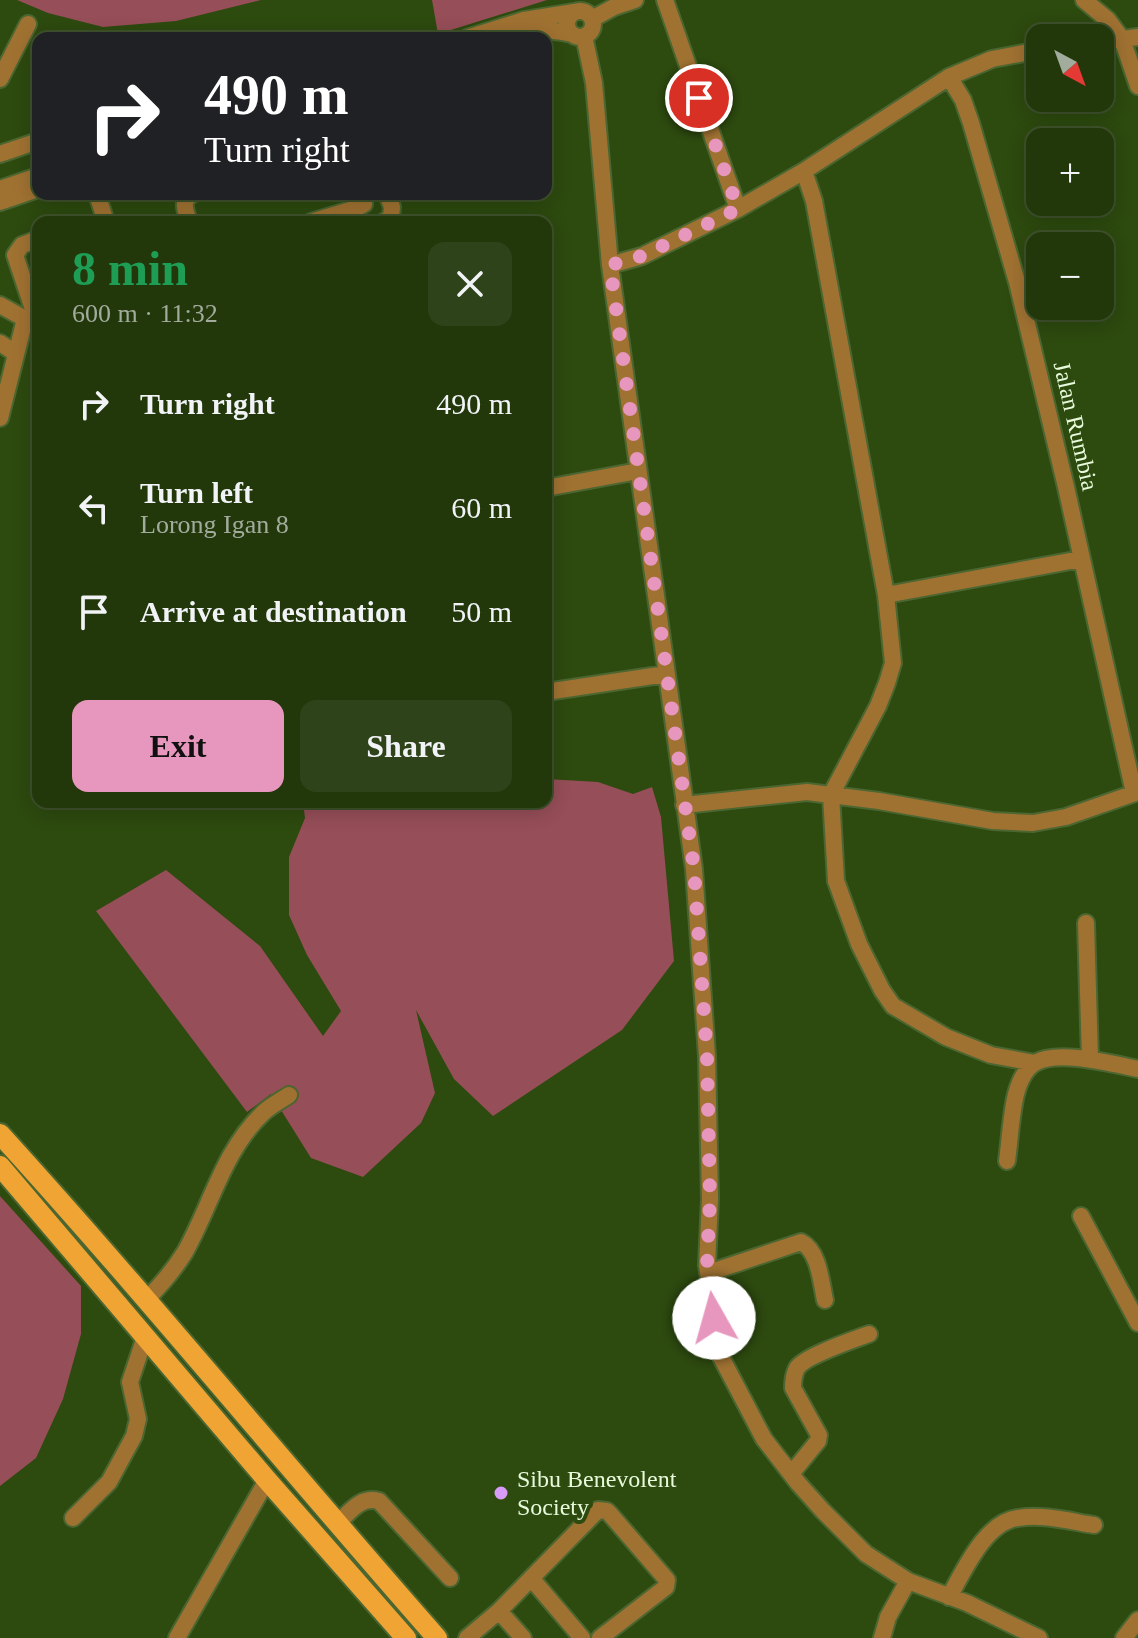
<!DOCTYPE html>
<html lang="en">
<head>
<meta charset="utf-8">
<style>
	:root { --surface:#22380b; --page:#2e4319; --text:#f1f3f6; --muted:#a2ac9d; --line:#3f522c; --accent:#e797bd }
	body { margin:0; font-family:Georgia,serif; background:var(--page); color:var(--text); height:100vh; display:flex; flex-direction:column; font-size:30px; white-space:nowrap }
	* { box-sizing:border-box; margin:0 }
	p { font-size:26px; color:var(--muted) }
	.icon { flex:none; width:44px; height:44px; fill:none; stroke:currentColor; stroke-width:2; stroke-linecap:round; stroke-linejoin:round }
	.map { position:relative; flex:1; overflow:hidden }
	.details { position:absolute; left:32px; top:216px; width:520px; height:592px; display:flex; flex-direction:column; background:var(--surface); border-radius:16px; box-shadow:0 4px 20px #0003,0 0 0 2px var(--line) }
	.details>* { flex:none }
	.hud { position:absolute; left:32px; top:32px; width:520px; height:168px; border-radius:16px; box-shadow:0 4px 20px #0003,0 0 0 2px var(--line); background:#202124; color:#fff; overflow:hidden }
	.needle { width:52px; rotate:139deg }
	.controls { position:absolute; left:1026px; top:24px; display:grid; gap:16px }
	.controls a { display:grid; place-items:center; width:88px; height:88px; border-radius:16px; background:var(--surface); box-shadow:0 4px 20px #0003,0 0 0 2px var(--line); font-size:40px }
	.pin { position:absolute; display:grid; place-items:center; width:68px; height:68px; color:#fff; margin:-34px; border:4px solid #fff; border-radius:50%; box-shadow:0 2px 8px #0007 }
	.me { position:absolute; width:88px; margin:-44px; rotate:353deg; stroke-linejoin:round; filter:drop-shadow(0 0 6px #0008) }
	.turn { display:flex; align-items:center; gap:28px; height:168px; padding:0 40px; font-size:36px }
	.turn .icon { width:104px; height:104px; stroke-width:2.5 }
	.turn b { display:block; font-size:56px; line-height:68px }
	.round { display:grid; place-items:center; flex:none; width:84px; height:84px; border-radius:16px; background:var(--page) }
	.headline { display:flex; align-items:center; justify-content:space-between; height:136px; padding:0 40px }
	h1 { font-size:48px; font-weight:600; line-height:60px; color:#1e9e55 }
	.action { display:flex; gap:16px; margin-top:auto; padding:16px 40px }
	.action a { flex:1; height:92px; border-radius:16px; background:var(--accent); color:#111; font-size:32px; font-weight:600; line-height:92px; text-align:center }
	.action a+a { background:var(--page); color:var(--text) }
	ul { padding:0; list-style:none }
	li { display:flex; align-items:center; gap:24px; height:104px; padding:0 40px }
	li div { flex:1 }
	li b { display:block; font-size:30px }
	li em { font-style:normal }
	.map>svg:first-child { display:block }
	.green { fill:#964e58 }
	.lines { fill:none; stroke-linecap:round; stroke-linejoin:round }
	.minor-casing { stroke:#4b6630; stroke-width:20 }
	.major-casing { stroke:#4b6630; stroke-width:24 }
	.minor { stroke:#a07232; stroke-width:16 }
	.major { stroke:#f0a433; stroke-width:20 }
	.route { stroke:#e797bd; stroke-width:14; stroke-dasharray:0 25.2 }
	.poi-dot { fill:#d79bf9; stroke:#2d4a0f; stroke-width:3 }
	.labels { text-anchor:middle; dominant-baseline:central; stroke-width:8; stroke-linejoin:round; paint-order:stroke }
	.street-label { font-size:24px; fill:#e8fadb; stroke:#2d4a0f }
	.poi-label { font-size:24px; fill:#e8fadb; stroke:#2d4a0f; text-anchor:start }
</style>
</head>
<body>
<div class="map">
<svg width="1138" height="1638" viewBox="0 0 1138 1638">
	<rect width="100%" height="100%" fill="#2d4a0f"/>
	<!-- green -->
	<path class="green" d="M17,0H261L176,21L103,27L48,13Z
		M432,0H547L438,34Z
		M546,779L598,782L633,794L652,787L661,817L674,961L622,1030L493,1116L454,1079L416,1010L435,1093L421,1123L363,1177L311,1158L271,1094L247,1112L96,911L166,870L260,946L323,1036L341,1011L307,955L289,915V857L305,818L303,802H546Z
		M0,1196L81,1286V1334L63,1399L36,1458L0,1486Z"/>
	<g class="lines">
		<defs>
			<path id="minor" d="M665,0L738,209
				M1084,0L1108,20L1122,39L1138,86
				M567 24a13 13 0 1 1 26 0a13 13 0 1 1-26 0Z
				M592,19L614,7L635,0
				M584,36L594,83L610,265L694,869L707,1056L710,1199L707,1265L721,1357L764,1439L798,1483L823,1511L866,1554L908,1581L967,1603L1039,1638
				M467,38L524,20L574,12
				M510,38C534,31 547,28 572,34
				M1100,42L1138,37
				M949,77L963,100L971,123L1017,282L1066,487L1134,793
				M0,79L28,24
				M0,154L38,141
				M0,189L38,176
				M97,194L106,222
				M0,202L38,189
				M189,222C186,211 180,201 192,194
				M311,222L357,208L364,204V194
				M384,222L391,217L392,207L387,194
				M38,239L22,245L15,255L32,306L38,313
				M610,265L642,256L738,209L804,171L949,77L992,59L1040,50
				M0,305L38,326
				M0,343L15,353
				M0,418L25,319
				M546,488L638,471
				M886,595L1081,559
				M546,692L666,674
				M684,805L807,792L831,795L878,706L887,683L893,663L886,595L814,201L804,171
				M1086,923L1090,1059
				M1035,1063L991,1055L946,1037L893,1006L882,990L859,944L836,881L831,795L879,801L993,821L1033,823L1066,817L1138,792
				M1007,1161C1010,1139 1011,1115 1016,1094C1019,1083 1025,1069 1035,1063C1057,1049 1113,1064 1138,1069
				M1081,1216L1138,1323
				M708,1273L801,1242C819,1251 821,1282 825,1300
				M146,1300C161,1285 174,1270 185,1252C211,1206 223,1151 263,1113C270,1106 280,1101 289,1095
				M791,1474L818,1441L819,1435L793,1388C793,1382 794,1374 797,1368C805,1356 853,1340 869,1334
				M73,1518L109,1482L134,1436L138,1419L130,1382L145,1337
				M337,1524C350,1512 360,1496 379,1501L450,1578
				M531,1578L582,1638
				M949,1597C964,1571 985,1522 1018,1518C1043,1514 1069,1521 1094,1525
				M499,1611L523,1638
				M177,1638L267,1480
				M467,1638L499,1611L598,1510L607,1511L610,1514L667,1580L666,1587L600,1638
				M882,1638L888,1617L908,1581
				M1124,1638L1138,1620"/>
			<path id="major" d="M0,1134C150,1299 290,1471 437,1638
				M0,1166L267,1480L406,1638"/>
		</defs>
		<!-- minor casing -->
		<use href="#minor" class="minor-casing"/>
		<!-- major casing -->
		<use href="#major" class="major-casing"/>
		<!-- minor -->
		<use href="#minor" class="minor"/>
		<!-- major -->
		<use href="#major" class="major"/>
	</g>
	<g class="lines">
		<!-- route -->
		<path class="route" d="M699,98L738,209L642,256L610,265L694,869L707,1056L710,1199L707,1265L714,1318"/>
	</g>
	<!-- markers -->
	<circle class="poi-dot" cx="501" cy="1493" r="8"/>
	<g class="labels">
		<!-- street labels -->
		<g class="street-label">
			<text transform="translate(1076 426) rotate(77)">Jalan Rumbia</text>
		</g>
		<!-- poi labels -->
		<g class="poi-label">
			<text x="517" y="1479">Sibu Benevolent<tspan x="517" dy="28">Society</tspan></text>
		</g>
	</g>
</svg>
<div class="controls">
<a><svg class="needle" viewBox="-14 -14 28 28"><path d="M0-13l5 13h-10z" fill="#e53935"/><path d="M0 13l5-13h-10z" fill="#a2ac9d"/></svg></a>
<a>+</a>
<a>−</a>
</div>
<div class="pin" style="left:699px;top:98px;background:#d93025"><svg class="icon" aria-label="arrive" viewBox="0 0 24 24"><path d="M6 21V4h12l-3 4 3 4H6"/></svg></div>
<svg class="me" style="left:714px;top:1318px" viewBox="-20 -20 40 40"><circle r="19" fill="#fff"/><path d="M0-13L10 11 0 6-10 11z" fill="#e797bd"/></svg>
<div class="hud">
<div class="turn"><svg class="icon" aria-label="right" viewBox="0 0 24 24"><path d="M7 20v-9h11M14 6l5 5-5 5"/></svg><div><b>490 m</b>Turn right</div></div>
</div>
<section class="details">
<div class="headline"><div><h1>8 min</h1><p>600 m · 11:32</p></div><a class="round"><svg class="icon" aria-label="close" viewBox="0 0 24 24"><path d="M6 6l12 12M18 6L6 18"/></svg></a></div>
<ul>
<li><svg class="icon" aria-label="right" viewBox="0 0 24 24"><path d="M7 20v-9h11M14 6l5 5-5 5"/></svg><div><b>Turn right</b></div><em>490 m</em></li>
<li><svg class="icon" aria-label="left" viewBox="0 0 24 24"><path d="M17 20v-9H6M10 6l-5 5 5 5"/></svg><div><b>Turn left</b><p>Lorong Igan 8</p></div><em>60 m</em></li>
<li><svg class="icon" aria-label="arrive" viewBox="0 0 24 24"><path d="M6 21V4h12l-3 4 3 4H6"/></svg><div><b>Arrive at destination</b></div><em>50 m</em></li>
</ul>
<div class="action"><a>Exit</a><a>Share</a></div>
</section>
</div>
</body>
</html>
